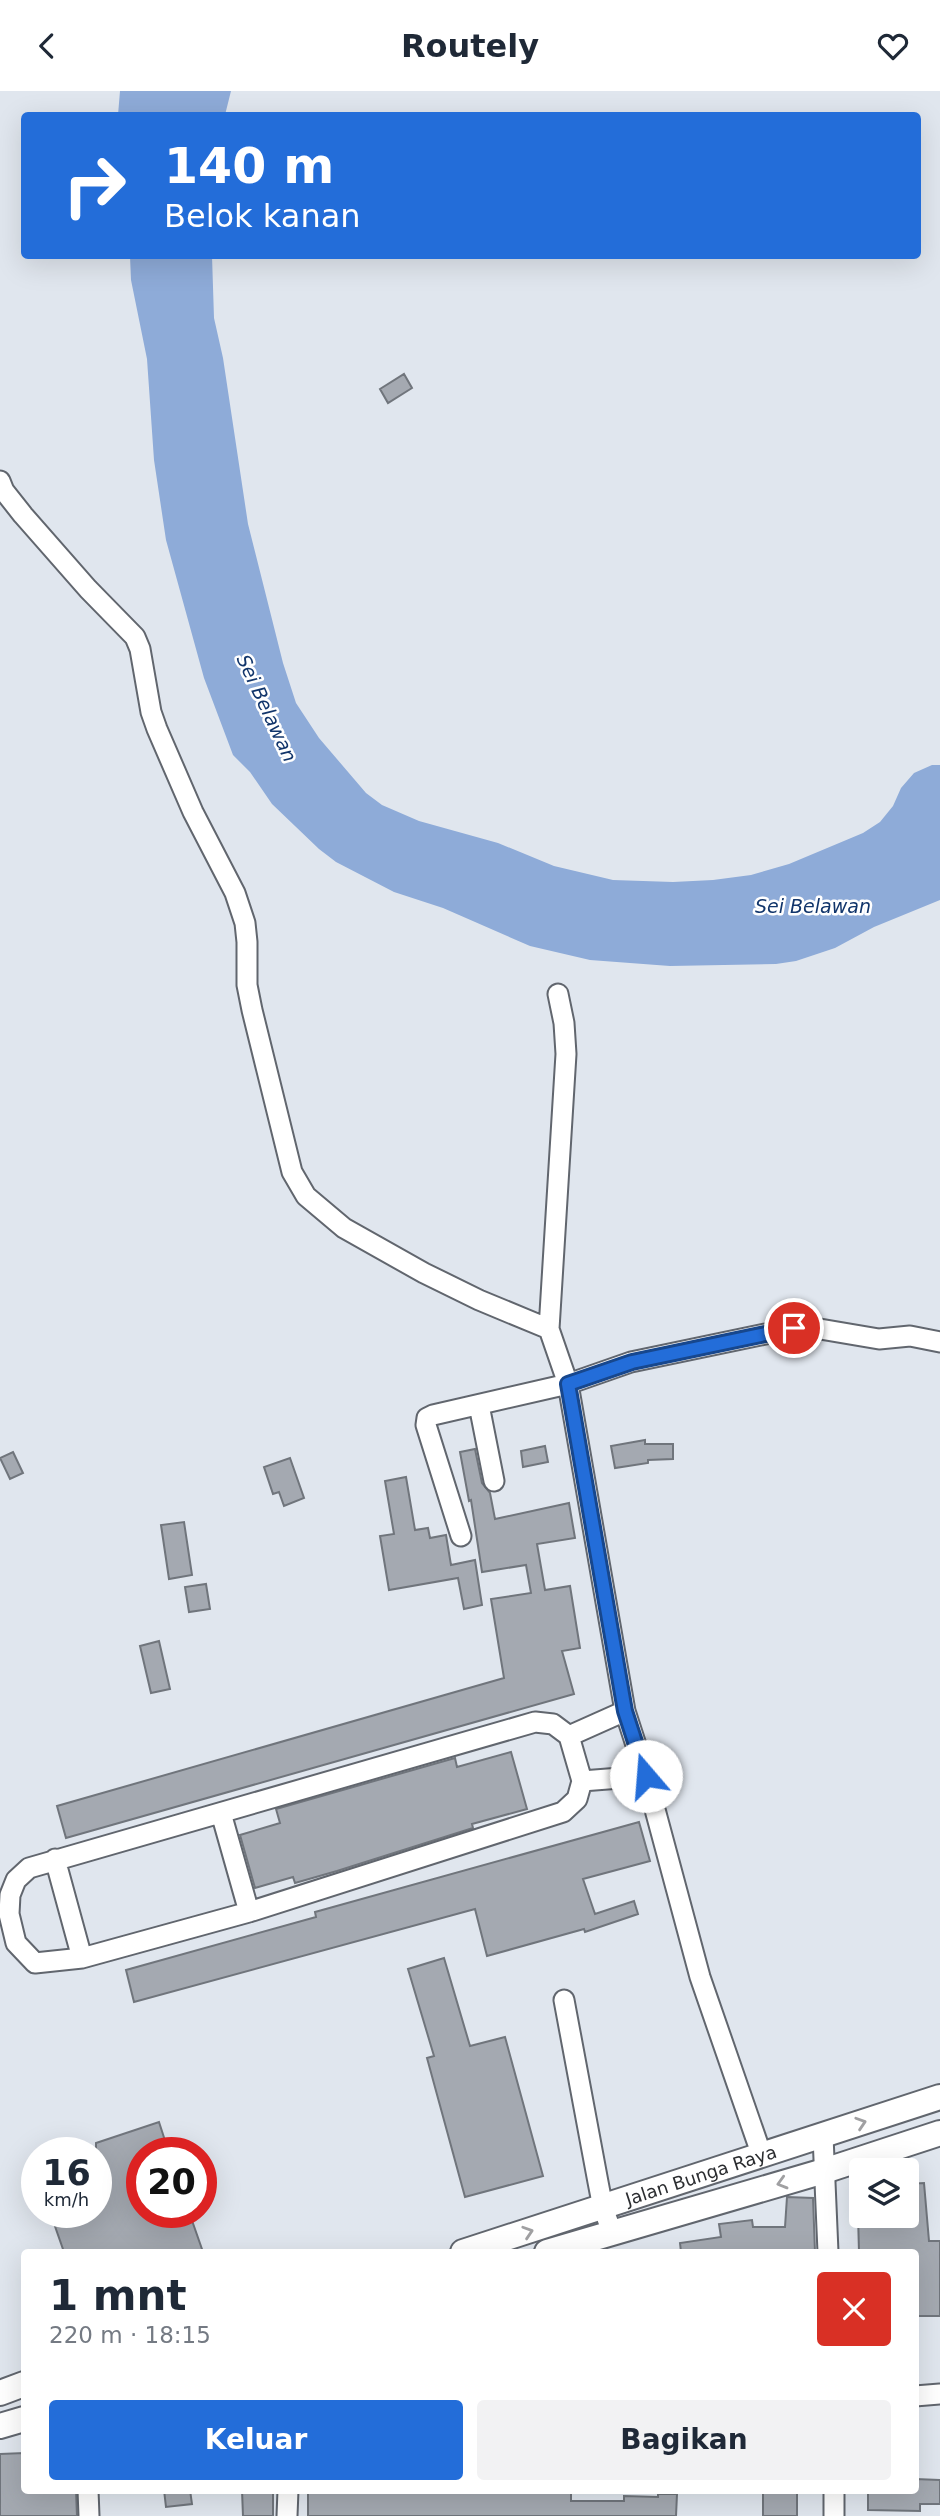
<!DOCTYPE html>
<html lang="id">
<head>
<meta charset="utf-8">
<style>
	:root { --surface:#fff; --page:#f2f2f3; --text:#1f2937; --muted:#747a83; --accent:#236dd9 }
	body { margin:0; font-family:"DejaVu Sans",sans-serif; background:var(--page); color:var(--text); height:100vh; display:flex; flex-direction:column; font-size:26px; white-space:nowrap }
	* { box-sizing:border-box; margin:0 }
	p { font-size:23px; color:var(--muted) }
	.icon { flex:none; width:38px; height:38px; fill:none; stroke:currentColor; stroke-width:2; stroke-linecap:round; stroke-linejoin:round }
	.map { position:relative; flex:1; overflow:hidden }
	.panel { position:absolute; left:21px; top:2158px; width:898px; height:245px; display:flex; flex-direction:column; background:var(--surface); border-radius:7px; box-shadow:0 7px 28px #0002 }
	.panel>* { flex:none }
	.hud { position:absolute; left:21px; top:21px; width:900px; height:147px; border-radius:7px; box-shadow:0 7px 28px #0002; background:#236dd9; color:#fff; overflow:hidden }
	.buttons { position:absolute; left:849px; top:2067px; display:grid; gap:14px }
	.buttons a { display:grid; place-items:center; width:70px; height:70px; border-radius:7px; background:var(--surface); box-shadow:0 7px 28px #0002; font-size:35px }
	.speed { position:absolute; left:21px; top:2046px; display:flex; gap:14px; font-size:35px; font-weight:700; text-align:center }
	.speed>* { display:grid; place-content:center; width:91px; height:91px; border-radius:50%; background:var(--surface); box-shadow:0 7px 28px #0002; line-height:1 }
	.speed small { font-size:18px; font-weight:400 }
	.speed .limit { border:10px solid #d22; background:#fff; color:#111 }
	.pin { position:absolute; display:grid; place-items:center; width:60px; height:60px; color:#fff; margin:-30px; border:4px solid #fff; border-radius:50%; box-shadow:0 2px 7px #0007 }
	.me { position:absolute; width:77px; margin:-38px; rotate:342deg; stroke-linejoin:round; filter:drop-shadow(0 0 5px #0008) }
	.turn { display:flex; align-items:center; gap:24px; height:147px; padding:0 28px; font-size:32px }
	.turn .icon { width:91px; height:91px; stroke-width:2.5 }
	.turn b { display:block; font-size:49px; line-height:60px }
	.round { display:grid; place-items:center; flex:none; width:74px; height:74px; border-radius:7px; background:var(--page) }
	.overview { display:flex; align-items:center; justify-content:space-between; height:119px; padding:0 28px }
	h1 { font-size:42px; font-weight:600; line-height:52px }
	.action { display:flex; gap:14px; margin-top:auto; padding:14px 28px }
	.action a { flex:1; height:80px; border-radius:7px; background:var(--accent); color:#fff; font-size:28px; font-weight:600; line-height:80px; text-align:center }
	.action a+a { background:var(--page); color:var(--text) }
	header { display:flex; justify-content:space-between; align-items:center; height:91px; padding:0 28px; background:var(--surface); font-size:32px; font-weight:600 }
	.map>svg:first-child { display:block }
	.water { fill:#8eabd8 }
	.building { fill:#a4a9b1; stroke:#70757c; stroke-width:2 }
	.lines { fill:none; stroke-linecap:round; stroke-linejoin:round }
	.minor-casing { stroke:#61666e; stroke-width:23 }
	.major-casing { stroke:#61666e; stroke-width:28 }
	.minor { stroke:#fff; stroke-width:19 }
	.major { stroke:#fff; stroke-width:24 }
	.oneway { stroke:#a0a0a2 }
	.route-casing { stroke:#17478d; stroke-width:18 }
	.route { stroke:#236dd9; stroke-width:12 }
	.labels { text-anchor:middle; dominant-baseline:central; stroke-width:5; stroke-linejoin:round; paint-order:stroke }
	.street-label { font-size:18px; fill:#2b2d30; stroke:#fff }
	.water-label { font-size:19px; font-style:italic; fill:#11356b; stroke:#fff }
</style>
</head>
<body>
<header><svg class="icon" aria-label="back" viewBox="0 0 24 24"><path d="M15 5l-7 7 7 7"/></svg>Routely<svg class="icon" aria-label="heart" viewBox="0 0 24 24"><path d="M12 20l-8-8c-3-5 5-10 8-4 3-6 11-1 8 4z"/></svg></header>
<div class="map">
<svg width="940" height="2425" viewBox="0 0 940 2425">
	<rect width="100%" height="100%" fill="#e0e6ee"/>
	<!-- water -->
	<path class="water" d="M120,0H231L225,24H139L129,22L118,24Z
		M130,165H212L214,227L223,267L248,433L283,572L296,612L319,647L366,702L382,714L419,730L498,752L554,775L613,789L673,791L713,789L751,784L789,773L863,742L880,731L893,715L901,697L914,682L932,674H940V809L874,836L835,857L796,870L776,873L670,875L590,869L530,855L443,817L394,801L336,771L319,758L272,713L250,681L233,664L204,587L166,449L154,369L147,268L131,189Z"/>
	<!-- building -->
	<path class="building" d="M404,283L412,297L388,312L380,298Z
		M645,1349V1353H673V1368L648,1369V1372L615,1377L611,1355Z
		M545,1355L548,1371L523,1376L521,1360Z
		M475,1358L482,1392L490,1402L495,1428L569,1412L575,1447L537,1453L545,1499L570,1495L580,1557L562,1560L574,1603L66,1747L57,1715L504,1587L491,1508L531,1502L526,1474L482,1481L471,1409L469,1410L460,1361Z
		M13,1361L23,1382L10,1388L0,1367Z
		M290,1367L304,1407L284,1415L279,1401L273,1403L264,1376Z
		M406,1386L415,1439L428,1437L430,1447L446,1444L451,1474L475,1469L482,1514L464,1518L458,1487L389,1499L380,1445L394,1443L385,1390Z
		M184,1431L192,1484L169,1488L161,1434Z
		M206,1493L210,1518L189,1521L185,1496Z
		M159,1550L170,1598L151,1602L140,1555Z
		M511,1661L527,1718L472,1733L473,1737L337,1780L295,1792L293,1786L255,1797L240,1744L280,1732L276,1718L455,1667L457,1676Z
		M639,1731L650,1770L583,1788L595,1823L634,1810L638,1823L585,1841L584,1838L487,1865L475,1818L134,1911L126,1879L316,1826L315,1821Z
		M444,1867L470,1955L505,1946L543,2085L465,2106L427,1967L434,1965L408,1878Z
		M159,2031L169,2062H142V2121H189L203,2161H64L50,2121H96V2052Z
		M924,2092L929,2150H940V2225H915V2161H859L858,2124H906V2093Z
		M787,2106L813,2107L815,2161H681L680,2152L721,2146L719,2133L752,2129L753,2136H785Z
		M24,2362V2399H76L77,2425H0V2363Z
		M915,2388L940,2389V2413H920V2420L868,2419V2399H915Z
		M164,2399H190L192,2413L166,2416Z
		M242,2399H273V2425H243Z
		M308,2399H571V2410H624V2405L658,2406V2403H677L676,2425H308Z
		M763,2399H797V2425H763Z"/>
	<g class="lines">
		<defs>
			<path id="minor" d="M0,390L4,400L23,424L88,498L135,546L140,558L151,621L157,638L193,721L235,802L245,832L247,851V894L252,919L292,1081L306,1105L344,1137L424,1182L479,1209L549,1238
				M558,903L564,932L566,963L549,1238L568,1293L625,1620L646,1685L700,1886L762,2065
				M479,1314L494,1390
				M461,1445L426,1334L427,1327L433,1324L568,1293L631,1271L794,1237L820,1238L879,1248L910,1245L940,1251
				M625,1620L569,1645L553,1633L535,1631L29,1777L16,1789L10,1804L9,1823L16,1852L35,1872L82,1867L249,1821L563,1721L577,1708L582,1690L646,1685
				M569,1645L582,1690
				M221,1722L249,1821
				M55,1768L82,1867
				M564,1909L598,2091L603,2117L612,2141
				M823,2045L828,2161
				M915,2305L940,2303
				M88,2399L89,2425
				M287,2425L288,2399
				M834,2425V2399"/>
			<g id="major">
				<path id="s1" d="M463,2161L940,2006"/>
				<path d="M547,2161L824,2080L940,2042"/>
				<path d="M0,2302L24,2293"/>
				<path d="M0,2335L24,2328"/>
			</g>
		</defs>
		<!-- minor casing -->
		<use href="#minor" class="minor-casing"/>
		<!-- major casing -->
		<use href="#major" class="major-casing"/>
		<!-- minor -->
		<use href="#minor" class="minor"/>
		<!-- major -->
		<use href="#major" class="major"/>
	</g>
	<!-- one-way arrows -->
	<defs><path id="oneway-chevron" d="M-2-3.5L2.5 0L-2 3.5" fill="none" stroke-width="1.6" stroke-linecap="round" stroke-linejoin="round" transform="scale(1.75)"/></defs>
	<g class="oneway">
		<use href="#oneway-chevron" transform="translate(861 2032) rotate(-18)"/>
		<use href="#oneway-chevron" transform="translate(782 2092) rotate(164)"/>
		<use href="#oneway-chevron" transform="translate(528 2141) rotate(-18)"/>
	</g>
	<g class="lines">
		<defs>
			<path id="route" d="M646,1685L625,1620L568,1293L632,1271L794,1237"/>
		</defs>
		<!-- route casing -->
		<use href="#route" class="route-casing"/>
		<!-- route -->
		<use href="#route" class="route"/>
	</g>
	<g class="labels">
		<!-- street labels -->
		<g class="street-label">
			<text stroke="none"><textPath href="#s1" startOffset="250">Jalan Bunga Raya</textPath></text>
		</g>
		<!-- water labels -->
		<g class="water-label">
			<text transform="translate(267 617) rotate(65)">Sei Belawan</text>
			<text x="813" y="815">Sei Belawan</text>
		</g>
	</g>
</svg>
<div class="buttons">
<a><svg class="icon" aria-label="layers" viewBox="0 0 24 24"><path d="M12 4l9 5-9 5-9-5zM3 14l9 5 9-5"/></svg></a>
</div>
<div class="speed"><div>16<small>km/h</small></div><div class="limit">20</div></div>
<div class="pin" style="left:794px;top:1237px;background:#d93025"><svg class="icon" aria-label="arrive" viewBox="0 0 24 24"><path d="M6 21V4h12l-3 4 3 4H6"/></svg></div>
<svg class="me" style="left:646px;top:1685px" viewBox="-20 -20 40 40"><circle r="19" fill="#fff"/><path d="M0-13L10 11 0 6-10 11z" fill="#236dd9"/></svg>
<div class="hud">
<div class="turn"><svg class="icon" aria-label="right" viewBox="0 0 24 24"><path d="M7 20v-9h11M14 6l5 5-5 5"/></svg><div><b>140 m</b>Belok kanan</div></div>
</div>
<section class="panel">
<div class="overview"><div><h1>1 mnt</h1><p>220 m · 18:15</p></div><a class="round" style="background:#d93025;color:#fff"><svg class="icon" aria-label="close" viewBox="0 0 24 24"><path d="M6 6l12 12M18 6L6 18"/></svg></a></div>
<div class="action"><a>Keluar</a><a>Bagikan</a></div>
</section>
</div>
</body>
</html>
